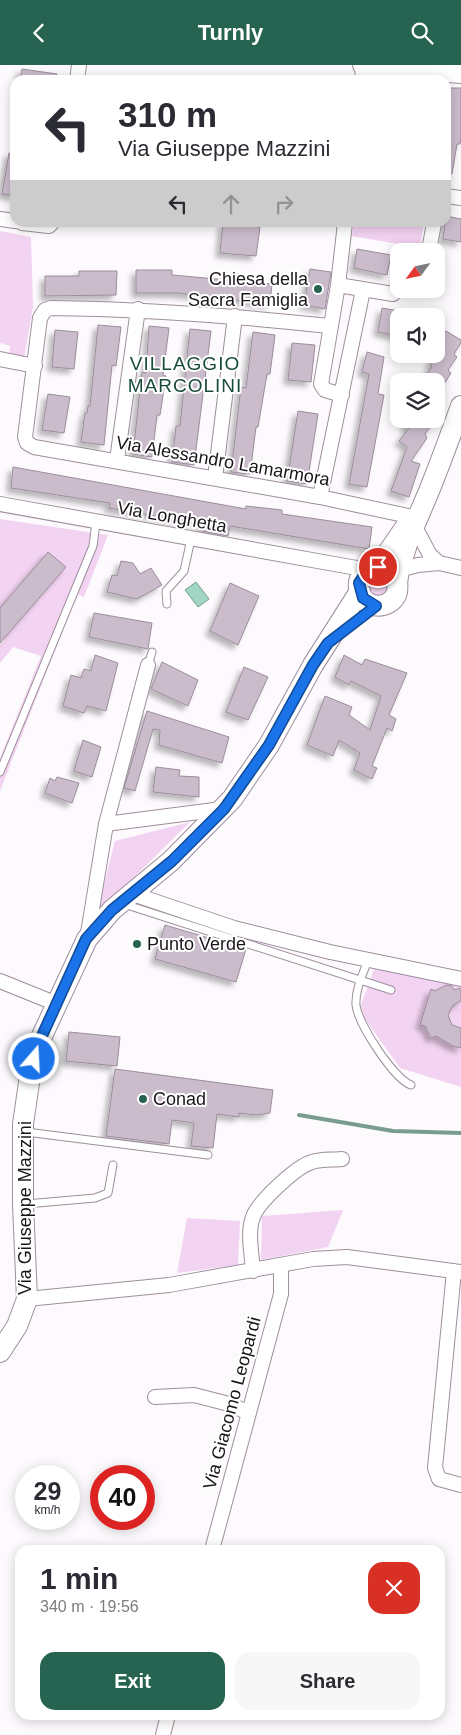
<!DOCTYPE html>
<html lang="en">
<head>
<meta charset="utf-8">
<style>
	:root { --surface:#fff; --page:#f7f7f7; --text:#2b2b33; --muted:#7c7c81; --accent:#266451 }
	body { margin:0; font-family:Helvetica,sans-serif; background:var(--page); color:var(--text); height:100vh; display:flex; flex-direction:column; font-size:19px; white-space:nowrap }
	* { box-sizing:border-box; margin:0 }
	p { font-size:16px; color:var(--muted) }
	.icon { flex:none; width:28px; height:28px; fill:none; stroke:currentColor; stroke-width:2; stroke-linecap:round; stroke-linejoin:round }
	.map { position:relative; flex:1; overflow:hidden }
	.panel { position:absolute; left:15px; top:1480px; width:430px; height:175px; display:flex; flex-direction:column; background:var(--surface); border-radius:15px; box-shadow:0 2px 12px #0003 }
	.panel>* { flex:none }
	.banner { position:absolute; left:10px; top:10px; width:441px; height:152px; border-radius:15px; box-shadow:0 2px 12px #0003; background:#fff; color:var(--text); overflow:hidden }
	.needle { width:32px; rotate:237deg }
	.fabs { position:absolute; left:390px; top:178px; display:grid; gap:10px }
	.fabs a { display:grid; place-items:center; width:55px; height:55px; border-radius:10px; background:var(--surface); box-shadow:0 2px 12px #0003; font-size:25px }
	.speed { position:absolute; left:15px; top:1400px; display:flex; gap:10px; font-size:25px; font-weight:700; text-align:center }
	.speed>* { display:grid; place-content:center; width:65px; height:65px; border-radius:50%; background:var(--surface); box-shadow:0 2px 12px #0003; line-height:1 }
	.speed small { font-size:12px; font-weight:400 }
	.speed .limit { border:8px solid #d22; background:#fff; color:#111 }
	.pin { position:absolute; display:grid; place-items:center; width:42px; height:42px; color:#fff; margin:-21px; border:2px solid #fff; border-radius:50%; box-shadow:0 1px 5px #0007 }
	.me { position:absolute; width:55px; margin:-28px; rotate:19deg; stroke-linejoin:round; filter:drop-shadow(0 0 4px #0008) }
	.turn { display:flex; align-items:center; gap:18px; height:105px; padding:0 25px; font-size:22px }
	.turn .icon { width:65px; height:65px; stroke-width:2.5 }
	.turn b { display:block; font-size:35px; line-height:42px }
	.lanes { display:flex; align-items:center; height:48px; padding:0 25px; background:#0003; justify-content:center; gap:25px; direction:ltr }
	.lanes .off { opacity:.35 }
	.round { display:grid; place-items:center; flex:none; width:52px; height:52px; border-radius:15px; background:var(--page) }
	.summary { display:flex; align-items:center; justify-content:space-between; height:85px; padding:0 25px }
	h1 { font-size:30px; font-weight:800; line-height:38px }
	.action { display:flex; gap:10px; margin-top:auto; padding:10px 25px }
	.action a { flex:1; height:58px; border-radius:15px; background:var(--accent); color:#fff; font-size:20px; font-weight:800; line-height:58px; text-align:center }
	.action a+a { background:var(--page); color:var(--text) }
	header { display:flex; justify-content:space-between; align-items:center; height:65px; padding:0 25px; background:var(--accent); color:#fff; font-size:22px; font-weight:800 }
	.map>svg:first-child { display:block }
	.green { fill:#f3d3f2 }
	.water { fill:#a1d6c2; stroke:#789c90 }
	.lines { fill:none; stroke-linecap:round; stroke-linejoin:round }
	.stream { stroke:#789c90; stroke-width:4 }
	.building { fill:#cbbccb; stroke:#9b8d9b; filter:url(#shadow) }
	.lane-casing { stroke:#9d8e9d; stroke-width:9 }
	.street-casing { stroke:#9d8e9d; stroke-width:16 }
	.secondary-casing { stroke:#9d8e9d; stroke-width:22 }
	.lane { stroke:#fff; stroke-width:7 }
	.street { stroke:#fff; stroke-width:14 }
	.secondary { stroke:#fff; stroke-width:20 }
	.route-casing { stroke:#114b97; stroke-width:12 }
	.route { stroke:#1a73e8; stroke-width:9 }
	.poi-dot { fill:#266451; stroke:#fff; stroke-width:2 }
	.labels { text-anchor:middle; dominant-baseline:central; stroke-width:4; stroke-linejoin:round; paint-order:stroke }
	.poi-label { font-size:18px; fill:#1a151a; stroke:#fff; text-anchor:start }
	.street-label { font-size:18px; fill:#1a151a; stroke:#fff }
	.neighbourhood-label { font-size:19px; letter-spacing:1px; fill:#1a4c3c; stroke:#fff }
</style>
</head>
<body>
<header><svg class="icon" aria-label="back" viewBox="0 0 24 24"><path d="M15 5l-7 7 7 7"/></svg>Turnly<svg class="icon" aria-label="search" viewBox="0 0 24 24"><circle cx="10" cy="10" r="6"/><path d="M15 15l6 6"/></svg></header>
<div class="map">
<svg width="461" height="1670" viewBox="0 0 461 1670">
	<defs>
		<filter id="shadow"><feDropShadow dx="-4.5" dy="4.5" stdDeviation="2.5" flood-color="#0004"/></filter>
	</defs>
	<rect width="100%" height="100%" fill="#fdfafd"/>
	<!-- green -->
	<path class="green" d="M354,158H424L420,183L352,171Z
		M0,166L31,172L33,242L24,293L9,289L10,281L0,278Z
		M0,454L108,470L84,532L77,529L0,726V693L41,591L13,582L0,598V580L5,575L0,570L8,569L66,502L48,487L0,543Z
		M369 522a10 10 0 1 1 20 0a10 10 0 1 1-20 0Z
		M190,757L96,850L115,776Z
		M374,904L461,920V1022L400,1003L365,954L361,940Z
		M343,1145L328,1182L261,1195L262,1151Z
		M187,1153L240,1156L238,1200L177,1208Z"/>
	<!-- water -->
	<path class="water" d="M196,517L209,534L198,542L185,525Z"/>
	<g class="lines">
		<!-- stream -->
		<path class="stream" d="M299,1050L393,1066L461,1068"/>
	</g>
	<!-- building -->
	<path class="building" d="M22,4L57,9L56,15H20Z
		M446,23H461V72L460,79H457L452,109L446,108Z
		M9,88L15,89V131L2,129Z
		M446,151L461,154V177L443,174Z
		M223,158L260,162L256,191L220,188Z
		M357,184L391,190L387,210L354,203Z
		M310,204L331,207L325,244L304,240Z
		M136,205H172V210L272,219L270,239L177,228H136Z
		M79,206H117L116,230L45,231V211H79Z
		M382,243L399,246V271L378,267Z
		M98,260L121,262L116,301L112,300L104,380L81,377L85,348H87L88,341H90Z
		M149,261L169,263L163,310L166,311L160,350H157L152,392L133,389L142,307L146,308Z
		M190,264L211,266L194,400L172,397L176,361H180Z
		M55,265L78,267L74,304L52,302Z
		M446,266L461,275V278L454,289L457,292L448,305L451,308L436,332V316H421L432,302L430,298L436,289V279Z
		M253,267L275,270L270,309H267L258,362H256L250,409L231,407L241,322L246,323Z
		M292,278L315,280L311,317L288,315Z
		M367,287L384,292L378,329L384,330L367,422L349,419L369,309L362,307Z
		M48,329L70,332L64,368L42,365Z
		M298,346L318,349L307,419L287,416Z
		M408,354H436L425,369L427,373L411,396L420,399L409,432L391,426L407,382L399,376L409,363L404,359Z
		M13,402L246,444V441L282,445V449L372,462L369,484L230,461L228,471L202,466L203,459L109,443L110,438L11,423Z
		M48,487L66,502L0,578V543Z
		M121,496L133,498L140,509L151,503L162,520L137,534L107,527L112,510L117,511Z
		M230,518L259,531L238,580L210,566Z
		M94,548L152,558L148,584L89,572Z
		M95,590L118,598L106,646L87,641L84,648L63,641L71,610L81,613L84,604L91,606Z
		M344,590L362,600L365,594L407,608L389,650L396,654L392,666L387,663L372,701L377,703L372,714L354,705L360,688L339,675L333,691L307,680L325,631L352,642L349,650L370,665L381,631L351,616L349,620L335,612Z
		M162,597L198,615L188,641L151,624Z
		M244,602L268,612L248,655L226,647Z
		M147,646L229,672L222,698L159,680L160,665L153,664L135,726L124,723Z
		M83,675L101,682L92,712L74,706Z
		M156,702L180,705L179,711L199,712V732L153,727Z
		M57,712L79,718L72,738L45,728L50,713L55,716Z
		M165,860L246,884L236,917L155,894Z
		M446,920L452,921L454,925L461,923V936L453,940L448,950L452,960L461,963V983L453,981L436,971L431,973L425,961L420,960L431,924L435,926Z
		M69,967L120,972L117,1001L66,996Z
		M115,1004L273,1025L270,1048L257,1050L239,1048V1052L217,1049L213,1083L191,1081L194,1058L172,1055L169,1079L106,1071Z"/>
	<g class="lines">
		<defs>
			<path id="lane" d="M167,539L166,526L184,506L191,474
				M148,600L152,587
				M0,707L93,481L96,457
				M124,839L391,925
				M368,895C363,909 355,925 356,940C358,959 394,1014 411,1020
				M26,1067L208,1090
				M26,1139L95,1133L108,1128L113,1100"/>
			<path id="street" d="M77,15L79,0
				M362,15L363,0
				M446,131L461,133
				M0,154L15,156
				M22,158L49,161L52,158
				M425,186L430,180L434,158
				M338,220L393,229L399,221
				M329,261C236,251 144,244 51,243L45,245L40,253L25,372L27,378L34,382L320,432L413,452
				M0,294L35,301
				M342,330L325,325L321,319L338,220L345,158
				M117,395L138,244
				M215,413L235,251
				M320,432L363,225
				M0,439L368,505
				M439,498L461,503
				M399,505L418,500L439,498L430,490L414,460
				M106,759L148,600
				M133,829L234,863L330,887L461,914
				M87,874L106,759L222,744
				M0,916L57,939
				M253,1206C252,1189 247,1168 253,1152C258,1137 297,1101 312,1097C321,1094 333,1095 342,1094
				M454,1206L435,1403L439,1414L461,1420
				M27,1234L169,1220L313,1194L347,1192L461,1207
				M155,1332L194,1330L229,1339L249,1348
				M212,1485L281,1229V1200
				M163,1670L168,1650"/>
			<path id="secondary" d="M363,0L461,8
				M378,502L407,460
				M397,514C383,492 352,504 360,528C366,544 388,545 396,530C399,524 396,518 398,512C399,501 404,490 407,479C415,457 425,437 433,416C443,391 452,366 461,341
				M0,1287L17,1261L27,1234L23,1139V1059L30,1011L41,973L87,874L112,845L171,796L232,734L269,680L313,600L360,526"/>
		</defs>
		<!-- lane casing -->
		<use href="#lane" class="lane-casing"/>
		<!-- street casing -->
		<use href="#street" class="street-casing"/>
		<!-- secondary casing -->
		<use href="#secondary" class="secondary-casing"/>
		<!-- lane -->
		<use href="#lane" class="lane"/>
		<!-- street -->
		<use href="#street" class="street"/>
		<!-- secondary -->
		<use href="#secondary" class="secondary"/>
	</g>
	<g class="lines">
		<defs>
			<path id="route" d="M34,994L41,973L86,874L112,845L172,796L224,744L269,680L313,600L328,578L376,541L363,533L359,518L368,505L378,502"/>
		</defs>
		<!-- route casing -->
		<use href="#route" class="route-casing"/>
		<!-- route -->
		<use href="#route" class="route"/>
	</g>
	<!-- markers -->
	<g class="poi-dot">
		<circle cx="318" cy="224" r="5"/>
		<circle cx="137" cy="879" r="5"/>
		<circle cx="143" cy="1034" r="5"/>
	</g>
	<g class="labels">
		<!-- poi labels -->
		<g class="poi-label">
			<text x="308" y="214" text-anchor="end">Chiesa della<tspan x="308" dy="21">Sacra Famiglia</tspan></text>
			<text x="147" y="879">Punto Verde</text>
			<text x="153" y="1034">Conad</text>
		</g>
		<!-- street labels -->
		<g class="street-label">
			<text transform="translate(223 396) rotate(10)">Via Alessandro Lamarmora</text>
			<text transform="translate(172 452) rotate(10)">Via Longhetta</text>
			<text transform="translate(25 1143) rotate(-90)">Via Giuseppe Mazzini</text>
			<text transform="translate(232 1338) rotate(-75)">Via Giacomo Leopardi</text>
		</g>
		<!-- neighbourhood labels -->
		<g class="neighbourhood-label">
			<text x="185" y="298">VILLAGGIO<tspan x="185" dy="22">MARCOLINI</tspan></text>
		</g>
	</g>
</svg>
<div class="fabs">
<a><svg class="needle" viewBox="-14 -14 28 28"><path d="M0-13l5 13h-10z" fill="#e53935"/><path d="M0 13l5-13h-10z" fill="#7c7c81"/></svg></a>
<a><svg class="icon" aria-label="sound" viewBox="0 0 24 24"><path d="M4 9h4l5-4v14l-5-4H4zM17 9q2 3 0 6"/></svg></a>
<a><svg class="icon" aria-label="layers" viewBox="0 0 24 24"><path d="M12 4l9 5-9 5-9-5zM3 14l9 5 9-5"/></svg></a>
</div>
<div class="speed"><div>29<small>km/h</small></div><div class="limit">40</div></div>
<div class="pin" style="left:378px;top:502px;background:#d93025"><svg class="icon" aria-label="arrive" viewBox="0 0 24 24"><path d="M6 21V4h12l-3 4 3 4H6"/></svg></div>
<svg class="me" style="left:34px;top:994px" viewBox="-20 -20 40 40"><circle r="17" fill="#1a73e8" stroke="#fff" stroke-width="3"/><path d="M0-11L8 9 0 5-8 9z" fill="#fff"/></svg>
<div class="banner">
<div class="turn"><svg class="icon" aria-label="left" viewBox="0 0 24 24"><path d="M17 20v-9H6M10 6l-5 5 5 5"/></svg><div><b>310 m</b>Via Giuseppe Mazzini</div></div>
<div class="lanes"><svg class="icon" aria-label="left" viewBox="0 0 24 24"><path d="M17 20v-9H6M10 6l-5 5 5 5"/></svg><svg class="icon off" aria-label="ahead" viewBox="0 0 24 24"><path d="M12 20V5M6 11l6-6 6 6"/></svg><svg class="icon off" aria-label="right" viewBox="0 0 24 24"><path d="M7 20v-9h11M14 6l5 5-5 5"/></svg></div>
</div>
<section class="panel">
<div class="summary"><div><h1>1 min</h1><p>340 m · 19:56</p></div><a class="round" style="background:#d93025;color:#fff"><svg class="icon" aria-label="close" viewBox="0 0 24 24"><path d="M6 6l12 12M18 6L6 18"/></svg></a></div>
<div class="action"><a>Exit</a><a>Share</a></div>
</section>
</div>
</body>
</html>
